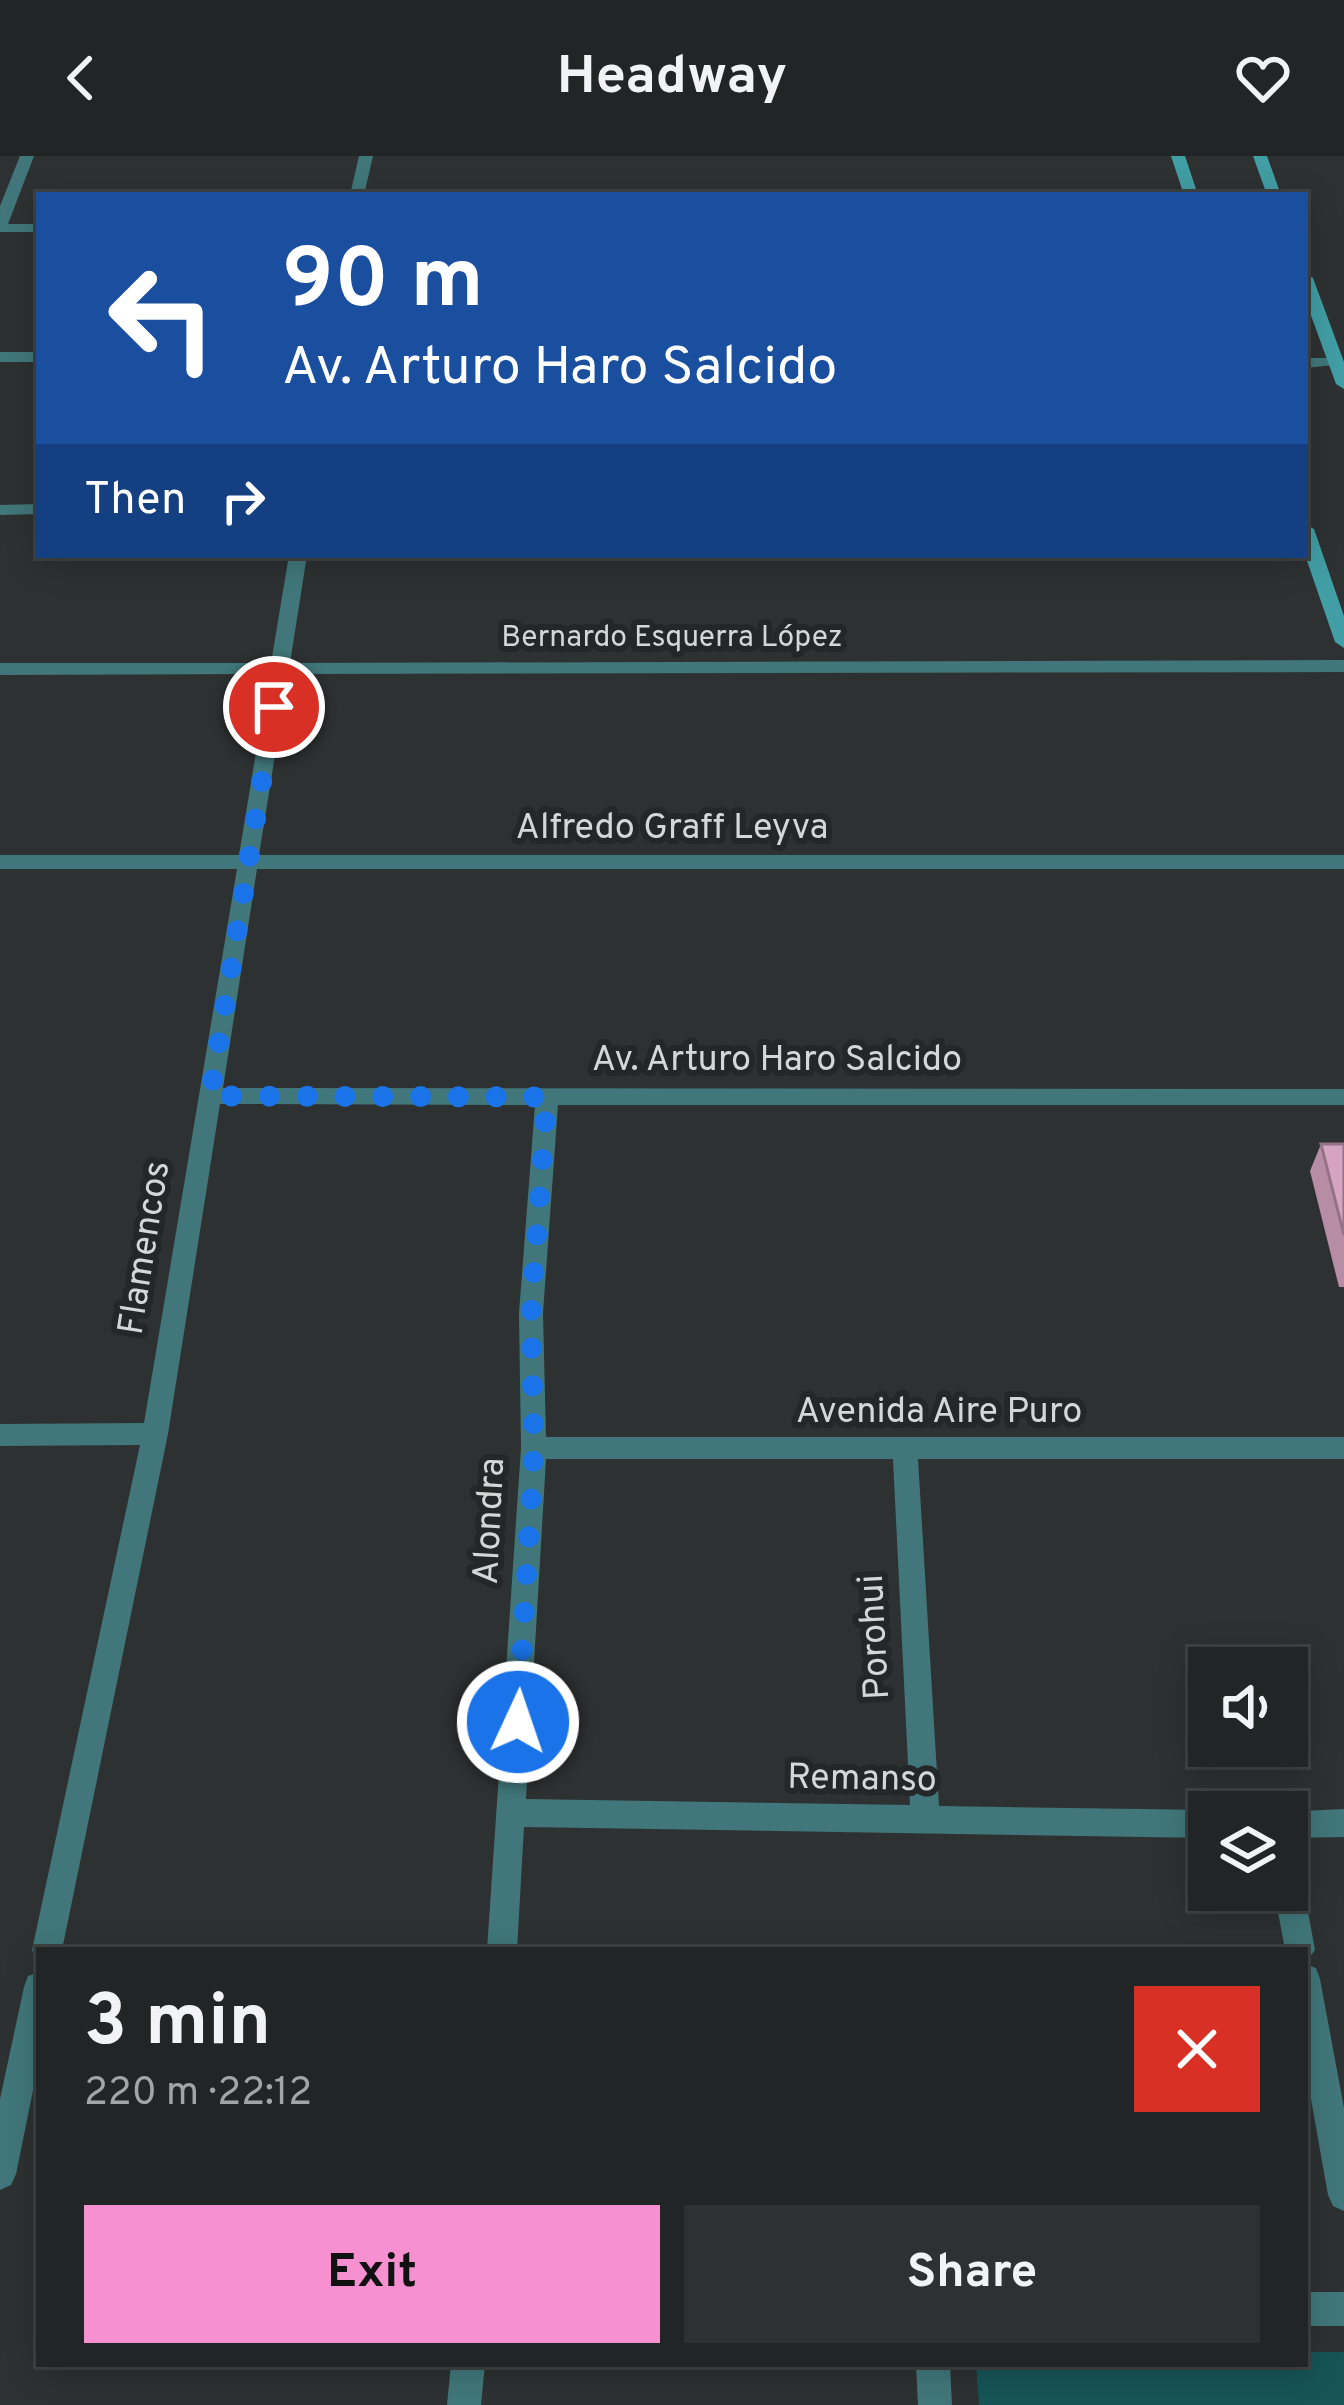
<!DOCTYPE html>
<html lang="en">
<head>
<meta charset="utf-8">
<style>
	:root { --surface:#222525; --page:#2e3132; --text:#f1f3f6; --muted:#a2a5a7; --line:#3f4242; --accent:#f690d0 }
	body { margin:0; font-family:Overpass,sans-serif; background:var(--page); color:var(--text); height:100vh; display:flex; flex-direction:column; font-size:45px; white-space:nowrap }
	* { box-sizing:border-box; margin:0 }
	p { font-size:39px; color:var(--muted) }
	.icon { flex:none; width:66px; height:66px; fill:none; stroke:currentColor; stroke-width:2; stroke-linecap:round; stroke-linejoin:round }
	.map { position:relative; flex:1; overflow:hidden }
	.side { position:absolute; left:36px; top:1791px; width:1272px; height:420px; display:flex; flex-direction:column; background:var(--surface); border-radius:0px; box-shadow:0 6px 30px #0003,0 0 0 3px var(--line) }
	.side>* { flex:none }
	.banner { position:absolute; left:36px; top:36px; width:1272px; height:366px; border-radius:0px; box-shadow:0 6px 30px #0003,0 0 0 3px var(--line); background:#1a4fa0; color:#fff; overflow:hidden }
	.tools { position:absolute; left:1188px; top:1491px; display:grid; gap:24px }
	.tools a { display:grid; place-items:center; width:120px; height:120px; border-radius:0px; background:var(--surface); box-shadow:0 6px 30px #0003,0 0 0 3px var(--line); font-size:60px }
	.pin { position:absolute; display:grid; place-items:center; width:102px; height:102px; color:#fff; margin:-51px; border:6px solid #fff; border-radius:50%; box-shadow:0 3px 12px #0007 }
	.me { position:absolute; width:132px; margin:-66px; rotate:3deg; stroke-linejoin:round; filter:drop-shadow(0 0 9px #0008) }
	.turn { display:flex; align-items:center; gap:42px; height:252px; padding:0 48px; font-size:54px }
	.turn .icon { width:156px; height:156px; stroke-width:2.5 }
	.turn b { display:block; font-size:84px; line-height:102px }
	.then { display:flex; align-items:center; height:114px; padding:0 48px; background:#0003; gap:24px; font-size:45px }
	.round { display:grid; place-items:center; flex:none; width:126px; height:126px; border-radius:0px; background:var(--page) }
	.headline { display:flex; align-items:center; justify-content:space-between; height:204px; padding:0 48px }
	h1 { font-size:72px; font-weight:700; line-height:90px }
	.action { display:flex; gap:24px; margin-top:auto; padding:24px 48px }
	.action a { flex:1; height:138px; border-radius:0px; background:var(--accent); color:#111; font-size:48px; font-weight:700; line-height:138px; text-align:center }
	.action a+a { background:var(--page); color:var(--text) }
	header { display:flex; justify-content:space-between; align-items:center; height:156px; padding:0 48px; background:var(--surface); font-size:54px; font-weight:700 }
	.map>svg:first-child { display:block }
	.green { fill:#165457 }
	.lines { fill:none; stroke-linecap:round; stroke-linejoin:round }
	.street { fill:#41777a; fill-rule:evenodd }
	.secondary { fill:#419ea4; fill-rule:evenodd }
	.wall { fill:#b78da6 }
	.building { fill:#d5a4c1; stroke:#957387; stroke-width:3 }
	.route { stroke:#1a73e8; stroke-width:21; stroke-dasharray:0 37.8 }
	.labels { text-anchor:middle; dominant-baseline:central; stroke-width:12; stroke-linejoin:round; paint-order:stroke }
	.far-street-label { font-size:30px; fill:#d5d7d7; stroke:#242727 }
	.street-label { font-size:36px; fill:#d5d7d7; stroke:#242727 }
</style>
</head>
<body>
<header><svg class="icon" aria-label="back" viewBox="0 0 24 24"><path d="M15 5l-7 7 7 7"/></svg>Headway<svg class="icon" aria-label="heart" viewBox="0 0 24 24"><path d="M12 20l-8-8c-3-5 5-10 8-4 3-6 11-1 8 4z"/></svg></header>
<div class="map">
<svg width="1344" height="2249" viewBox="0 0 1344 2249">
	<rect width="100%" height="100%" fill="#2e3131"/>
	<!-- green -->
	<path class="green" d="M1305,2196H1344V2249H979L976,2208H1305Z"/>
	<g class="lines">
		<!-- street -->
		<path class="street" d="M20,0H34L8,68H39V76H0V50Z
			M359,0H373L364,39H350Z
			M0,196H39V206H0Z
			M1305,202H1337L1344,208L1305,212Z
			M39,348V358L0,359V349Z
			M289,399H307L290,507L1344,504V516L288,518L259,699H1344V713H257L223,932L1344,933V949H558L543,1157L546,1281H1344V1303H918L939,1650L1209,1654L1214,1656H1209V1682L524,1671L517,1794H487L521,1292L519,1157L535,949L220,948L168,1278L62,1794H39L36,1805L32,1794L140,1289L0,1290V1268L144,1267L237,713H0V699H239L269,518L0,519V507H271ZM546,1303H893L910,1649L526,1643Z
			M1344,1653V1681L1287,1682V1656H1282Z
			M1287,1709L1297,1713L1302,1723L1315,1794L1305,1807V1794H1285L1274,1734H1287Z
			M1305,1808L1316,1812L1320,1823L1344,1952V2055L1333,2050L1328,2039L1305,1909Z
			M39,1816V1905L16,2018L11,2029L0,2034V1943L24,1831L28,1820Z
			M1305,2136H1344V2170H1305Z
			M451,2208H485L481,2249H447Z
			M916,2208H950L952,2249H918Z"/>
		<!-- secondary -->
		<path class="secondary" d="M1171,0H1185L1198,39H1184Z
			M1253,0H1267L1281,39H1267Z
			M1305,117L1313,122L1344,206V233L1336,228L1305,143Z
			M1305,368L1314,373L1344,460V492L1335,486L1305,399Z"/>
	</g>
	<!-- wall -->
	<path class="wall" d="M1321,988H1344V1131H1339L1310,1015Z"/>
	<!-- building -->
	<path class="building" d="M1321,988H1344V1079Z"/>
	<g class="lines">
		<!-- route -->
		<path class="route" d="M274,551L210,940L547,941L531,1157L534,1292L518,1566"/>
	</g>
	<g class="labels">
		<!-- far-street labels -->
		<g class="far-street-label">
			<text x="672" y="482">Bernardo Esquerra López</text>
		</g>
		<!-- street labels -->
		<g class="street-label">
			<text x="672" y="673">Alfredo Graff Leyva</text>
			<text x="777" y="905">Av. Arturo Haro Salcido</text>
			<text transform="translate(146 1092) rotate(-81)">Flamencos</text>
			<text x="939" y="1257">Avenida Aire Puro</text>
			<text transform="translate(491 1365) rotate(-87)">Alondra</text>
			<text transform="translate(876 1481) rotate(-93)">Porohui</text>
			<text transform="translate(862 1624) rotate(1)">Remanso</text>
		</g>
	</g>
</svg>
<div class="tools">
<a><svg class="icon" aria-label="sound" viewBox="0 0 24 24"><path d="M4 9h4l5-4v14l-5-4H4zM17 9q2 3 0 6"/></svg></a>
<a><svg class="icon" aria-label="layers" viewBox="0 0 24 24"><path d="M12 4l9 5-9 5-9-5zM3 14l9 5 9-5"/></svg></a>
</div>
<div class="pin" style="left:274px;top:551px;background:#d93025"><svg class="icon" aria-label="arrive" viewBox="0 0 24 24"><path d="M6 21V4h12l-3 4 3 4H6"/></svg></div>
<svg class="me" style="left:518px;top:1566px" viewBox="-20 -20 40 40"><circle r="17" fill="#1a73e8" stroke="#fff" stroke-width="3"/><path d="M0-11L8 9 0 5-8 9z" fill="#fff"/></svg>
<div class="banner">
<div class="turn"><svg class="icon" aria-label="left" viewBox="0 0 24 24"><path d="M17 20v-9H6M10 6l-5 5 5 5"/></svg><div><b>90 m</b>Av. Arturo Haro Salcido</div></div>
<div class="then">Then<svg class="icon" aria-label="right" viewBox="0 0 24 24"><path d="M7 20v-9h11M14 6l5 5-5 5"/></svg></div>
</div>
<section class="side">
<div class="headline"><div><h1>3 min</h1><p>220 m · 22:12</p></div><a class="round" style="background:#d93025;color:#fff"><svg class="icon" aria-label="close" viewBox="0 0 24 24"><path d="M6 6l12 12M18 6L6 18"/></svg></a></div>
<div class="action"><a>Exit</a><a>Share</a></div>
</section>
</div>
</body>
</html>
